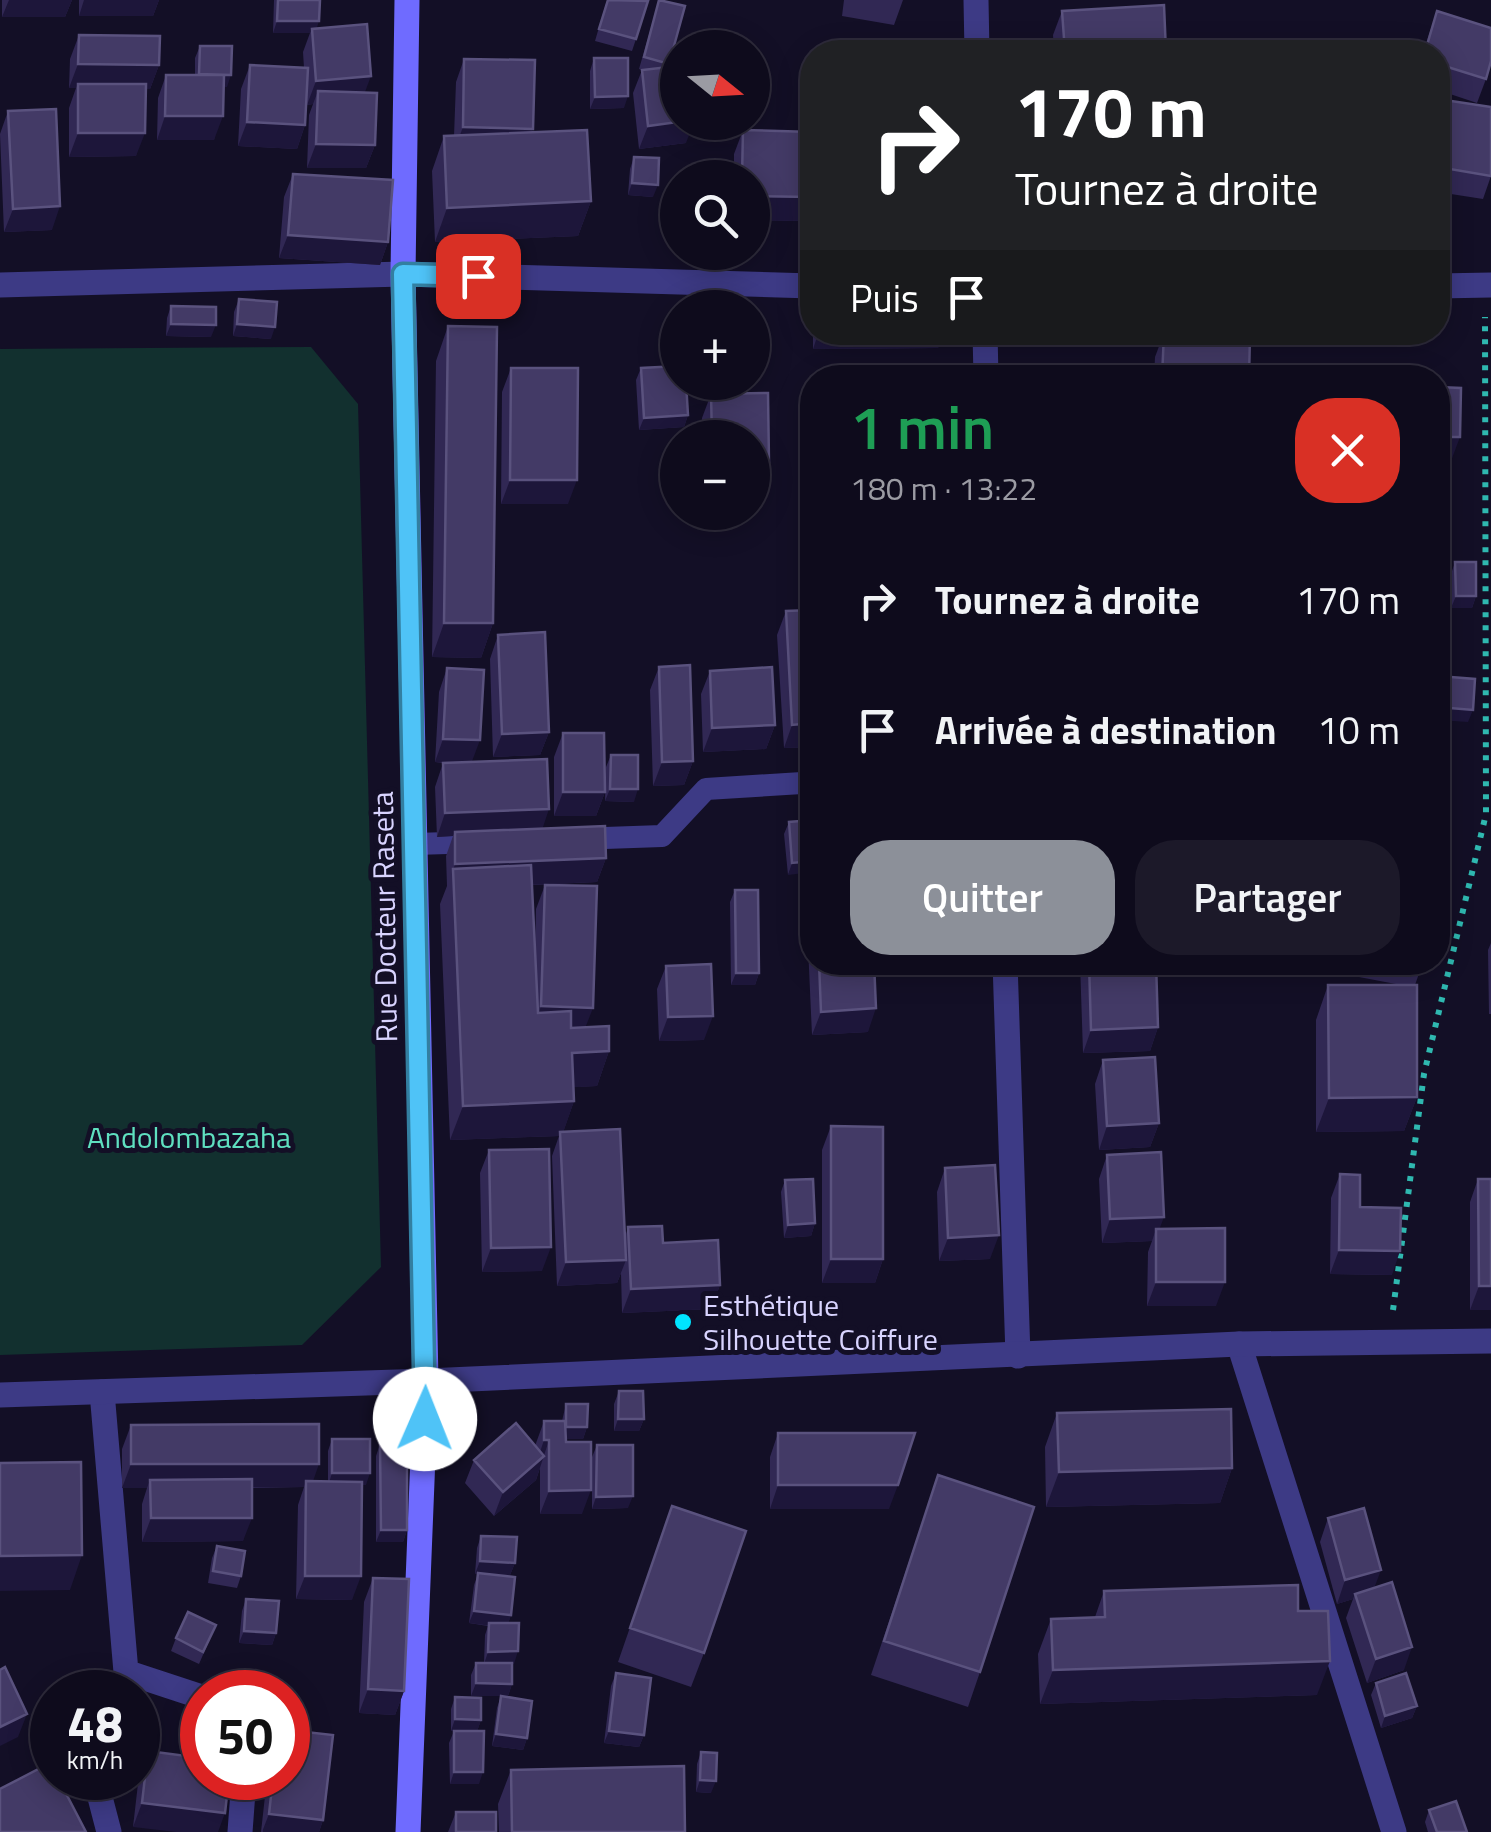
<!DOCTYPE html>
<html lang="fr">
<head>
<meta charset="utf-8">
<style>
	:root { --surface:#0e0b1c; --page:#1c1929; --text:#f1f3f6; --muted:#9b9ba3; --line:#2e2b3b; --accent:#8c9099 }
	body { margin:0; font-family:"Titillium Web",sans-serif; background:var(--page); color:var(--text); height:100vh; display:flex; flex-direction:column; font-size:38px; white-space:nowrap }
	* { box-sizing:border-box; margin:0 }
	p { font-size:32px; color:var(--muted) }
	.icon { flex:none; width:55px; height:55px; fill:none; stroke:currentColor; stroke-width:2; stroke-linecap:round; stroke-linejoin:round }
	.map { position:relative; flex:1; overflow:hidden }
	.details { position:absolute; left:800px; top:365px; width:650px; height:610px; display:flex; flex-direction:column; background:var(--surface); border-radius:40px; box-shadow:0 5px 25px #0003,0 0 0 2px var(--line) }
	.details>* { flex:none }
	.top-card { position:absolute; left:800px; top:40px; width:650px; height:305px; border-radius:40px; box-shadow:0 5px 25px #0003,0 0 0 2px var(--line); background:#202124; color:#fff; overflow:hidden }
	.needle { width:65px; rotate:108deg }
	.controls { position:absolute; left:660px; top:30px; display:grid; gap:20px }
	.controls a { display:grid; place-items:center; width:110px; height:110px; border-radius:50%; background:var(--surface); box-shadow:0 5px 25px #0003,0 0 0 2px var(--line); font-size:50px }
	.speed { position:absolute; left:30px; top:1670px; display:flex; gap:20px; font-size:50px; font-weight:700; text-align:center }
	.speed>* { display:grid; place-content:center; width:130px; height:130px; border-radius:50%; background:var(--surface); box-shadow:0 5px 25px #0003,0 0 0 2px var(--line); line-height:1 }
	.speed small { font-size:25px; font-weight:400 }
	.speed .limit { border:15px solid #d22; background:#fff; color:#111 }
	.pin { position:absolute; display:grid; place-items:center; width:85px; height:85px; color:#fff; margin:-42px; border-radius:20px; box-shadow:0 5px 15px #0006 }
	.me { position:absolute; width:110px; margin:-55px; rotate:1deg; stroke-linejoin:round; filter:drop-shadow(0 0 8px #0008) }
	.turn { display:flex; align-items:center; gap:35px; height:210px; padding:0 50px; font-size:45px }
	.turn .icon { width:130px; height:130px; stroke-width:2.5 }
	.turn b { display:block; font-size:70px; line-height:85px }
	.then { display:flex; align-items:center; height:95px; padding:0 50px; background:#0003; gap:20px; font-size:38px }
	.round { display:grid; place-items:center; flex:none; width:105px; height:105px; border-radius:40px; background:var(--page) }
	.headline { display:flex; align-items:center; justify-content:space-between; height:170px; padding:0 50px }
	h1 { font-size:60px; font-weight:600; line-height:75px; color:#1e9e55 }
	.action { display:flex; gap:20px; margin-top:auto; padding:20px 50px }
	.action a { flex:1; height:115px; border-radius:40px; background:var(--accent); color:#fff; font-size:40px; font-weight:600; line-height:115px; text-align:center }
	.action a+a { background:var(--page); color:var(--text) }
	ul { padding:0; list-style:none }
	li { display:flex; align-items:center; gap:30px; height:130px; padding:0 50px }
	li div { flex:1 }
	li b { display:block; font-size:38px }
	li em { font-style:normal }
	.map>svg:first-child { display:block }
	.green { fill:#12302f }
	.lines { fill:none; stroke-linecap:round; stroke-linejoin:round }
	.path { stroke:#2fb8b0; stroke-width:6; stroke-dasharray:5 8; stroke-linecap:butt }
	.service { stroke:#3d3a85; stroke-width:22 }
	.minor { stroke:#3d3a85; stroke-width:25 }
	.tertiary { stroke:#3d3a85; stroke-width:25 }
	.secondary { stroke:#6f6bff; stroke-width:25 }
	.wall { fill:#312854 }
	.shaded-wall { fill:#1d163a }
	.building { fill:#433a66; stroke:#5a527e; stroke-width:2.5 }
	.route-casing { stroke:#337fa1; stroke-width:25 }
	.route { stroke:#4fc3f7; stroke-width:18 }
	.poi-dot { fill:#00e5ff; stroke:#130f26; stroke-width:4 }
	.labels { text-anchor:middle; dominant-baseline:central; stroke-width:10; stroke-linejoin:round; paint-order:stroke }
	.street-label { font-size:30px; fill:#d9d4ff; stroke:#130f26 }
	.park-label { font-size:30px; fill:#5fe0c0; stroke:#130f26 }
	.poi-label { font-size:30px; fill:#d9d4ff; stroke:#130f26; text-anchor:start }
</style>
</head>
<body>
<div class="map">
<svg width="1491" height="1832" viewBox="0 0 1491 1832">
	<rect width="100%" height="100%" fill="#130f26"/>
	<!-- green -->
	<path class="green" d="M311,347L358,404L381,1267L302,1345L0,1355V349Z"/>
	<g class="lines">
		<!-- path -->
		<path class="path" d="M1393,1310L1424,1074L1486,814L1485,317"/>
		<!-- service -->
		<path class="service" d="M576,839L662,836L706,789L802,783
			M415,844L480,842"/>
		<!-- minor -->
		<path class="minor" d="M976,0L977,52
			M0,285L403,274L812,286
			M1438,286L1491,285
			M985,332L986,378
			M1005,962L1018,1356
			M1239,1344L1394,1832
			M102,1392L126,1672L119,1692
			M126,1672L202,1697
			M95,1778L109,1832
			M240,1832L244,1778"/>
		<!-- tertiary -->
		<path class="tertiary" d="M0,1395L426,1381L1239,1344L1491,1341"/>
		<!-- secondary -->
		<path class="secondary" d="M407,0L403,274L426,1381L408,1832"/>
	</g>
	<!-- wall -->
	<path class="wall" d="M2,0H72L65,17H2Z
		M79,0H159L153,16H79Z
		M274,0H320L316,28L365,92L375,145L366,168H307L309,115L313,104L307,105V99L305,125L297,149L238,146L241,89L250,65L304,68L303,52L310,33H273Z
		M607,0H644L636,39L632,51L595,41Z
		M659,0L685,6L668,67L686,143L639,149L633,93L642,70L639,69Z
		M844,0H903L894,25L842,16Z
		M1062,11L1166,52H1054L1053,35Z
		M1437,11L1486,79L1477,103L1438,90V52H1423Z
		M79,35L159,65L150,89H146L136,156L69,157V108L76,88H69L70,59Z
		M200,46L227,87H223L214,140H157L158,98L166,75H195V58Z
		M594,58L624,108L590,109V71Z
		M464,59L532,132L591,201L578,236L435,242L432,171L444,136H454L456,82Z
		M1438,99L1491,107V176L1483,199L1438,192Z
		M8,111L52,230L4,232L0,134Z
		M743,130L812,132V221L752,220V178H734V154Z
		M634,157L653,197L628,195L630,169Z
		M293,174L388,242L380,265L279,258L284,197Z
		M239,299L271,339L233,336L234,312Z
		M171,306L211,337L166,336L167,318Z
		M448,326L493,623L481,658L432,657L436,361Z
		M813,332H942V335L938,348L813,349Z
		M1164,333L1249,378H1154L1155,357Z
		M511,368L568,504H501L502,392Z
		M641,368L688,415L684,427L639,430L636,380Z
		M768,393L769,462L760,486H752V438H703L702,418L711,394Z
		M1455,562L1476,596L1472,608H1451V574Z
		M812,610V747L784,748L777,635L786,611Z
		M498,635L549,732L540,755L493,757L490,659Z
		M659,667L693,761L684,785L653,786L650,690Z
		M447,668L472,762L542,829L606,858L597,882L532,885L535,950L536,909L545,885L586,1027L609,1051L597,1086L574,1087V1101L563,1132L625,1237L628,1227L663,1243L720,1285L711,1309L622,1313L621,1273L617,1283L557,1286L552,1156L559,1136L450,1140L440,904L447,886L446,856L453,836L437,837L435,787L443,763L435,762L439,692Z
		M710,671L775,725L766,749L703,752L701,694Z
		M563,733L605,792L596,816H554V757Z
		M611,755L634,802L605,801L606,767Z
		M812,820L788,875L784,834L789,822Z
		M735,890L759,973L755,985H731L730,902Z
		M812,910V962H874L868,1032L812,1035L807,924Z
		M1491,943V1014H1489L1488,950Z
		M1080,962H1156L1158,1027L1150,1051L1083,1053Z
		M1362,962H1423L1415,985L1417,1097L1404,1131L1316,1132V1020L1328,985H1401L1359,977Z
		M666,966L704,1040L659,1041L657,989Z
		M1103,1060L1159,1123L1150,1147L1099,1150L1095,1084Z
		M831,1126L883,1259L875,1283H822V1150Z
		M489,1150L542,1271L482,1272L480,1173Z
		M1107,1155L1160,1229L1216,1306H1147L1148,1252L1152,1241L1102,1243L1099,1179Z
		M945,1168L990,1259L939,1261L937,1192Z
		M1340,1174L1360,1207L1392,1275L1330,1274L1331,1198Z
		M1478,1179L1491,1310H1470V1202Z
		M785,1180L815,1223L811,1236L784,1238L781,1192Z
		M619,1391L644,1419L639,1431H614V1404Z
		M566,1404L587,1427L583,1439H566L582,1514H540V1468L536,1480L494,1516L465,1483L474,1460L535,1446L544,1421H562Z
		M1057,1413L1232,1468L1220,1503L1046,1507L1045,1447Z
		M131,1425L313,1481H328V1451L332,1439L366,1485H362L352,1600L296,1599L298,1505L304,1487L252,1488L243,1541L142,1542V1504L147,1488H122V1449Z
		M778,1433L889,1509H770V1457Z
		M380,1444L407,1530L403,1542H376V1456Z
		M597,1445L628,1508L592,1509V1457Z
		M938,1475L980,1672L968,1707L871,1675Z
		M672,1506L704,1653L691,1687L618,1662Z
		M1328,1518L1374,1588L1404,1670L1367,1683L1346,1618L1353,1599L1337,1604L1320,1542Z
		M481,1536L515,1563L510,1575L492,1574L511,1615L508,1623L514,1664H512V1684L508,1696H471V1675L476,1663H484L485,1635L488,1626L469,1623L474,1585L478,1574H475L477,1548Z
		M217,1546L241,1576L237,1588L208,1583L212,1558Z
		M373,1578L404,1691L395,1715L359,1713L364,1602Z
		M1104,1591L1298,1611L1317,1695L1040,1704L1038,1654L1051,1619L1095,1617Z
		M246,1599L276,1633L272,1645L239,1643L242,1611Z
		M216,1625L199,1664L171,1651L176,1638Z
		M616,1673L644,1735L639,1747L604,1743L611,1686Z
		M1376,1683L1417,1706L1412,1718L1381,1728L1371,1695Z
		M501,1696L527,1738L523,1750L492,1746L497,1708Z
		M455,1697L481,1720L477,1731L479,1784H450L449,1743L454,1731H451V1709Z
		M148,1751L202,1758L133,1827L139,1775Z
		M701,1752L711,1793L696,1792L697,1764Z
		M511,1770L685,1832H499L498,1804Z
		M267,1778H288L323,1820L319,1832H261Z
		M1429,1810L1467,1832H1428L1425,1822Z
		M456,1812L496,1832H448Z"/>
	<!-- shaded-wall -->
	<path class="shaded-wall" d="M9,0H72L65,17H2Z
		M84,0H159L153,16H79Z
		M277,21H319L315,34L312,29L310,33H273Z
		M78,64L159,65L150,89L78,88V84L76,88H69Z
		M199,74L231,75L227,87L195,86Z
		M371,76L362,100L318,91L313,104L307,105L316,81Z
		M628,96L624,108L590,109L595,97Z
		M165,116H223L214,140H157Z
		M247,122L305,125L297,149L238,146Z
		M678,122H694L686,143L639,149L648,126Z
		M463,127L533,129L525,153L454,151Z
		M78,133H145L136,156L69,157Z
		M316,144L375,145L366,168H307Z
		M632,183L658,185L653,197L628,195Z
		M752,196L812,197V221L752,220Z
		M591,201L578,236L435,242L447,208Z
		M60,206L52,230L4,232L13,209Z
		M288,235L388,242L380,265L279,258Z
		M171,324L216,325L211,337L166,336Z
		M237,324L275,327L271,339L233,336Z
		M942,335L938,348L813,349L817,337Z
		M688,415L684,427L639,430L644,418Z
		M1438,437H1460L1451,461H1438Z
		M769,462L760,486H752V463Z
		M510,480H577L568,504H501Z
		M1456,596H1476L1472,608H1451Z
		M444,623H493L481,658L432,657Z
		M1438,707L1473,710L1468,722L1438,720Z
		M812,723V747L784,748L792,725Z
		M775,725L766,749L703,752L712,728Z
		M549,732L540,755L493,757L502,734Z
		M443,739L480,740L471,764L435,762Z
		M693,761L684,785L653,786L662,762Z
		M610,789H638L634,802L605,801Z
		M563,792H605L596,816H554Z
		M549,809L541,833L455,832L453,836L437,837L445,813Z
		M606,858L597,882L454,888L453,871L455,864Z
		M812,861V872L788,875L792,863Z
		M736,973H759L755,985H731Z
		M541,1006L593,1008L584,1031L533,1030Z
		M876,1008L868,1032L812,1035L821,1012Z
		M713,1016L704,1040L659,1041L668,1017Z
		M1158,1027L1150,1051L1083,1053L1091,1030Z
		M609,1051L597,1086L560,1088L572,1053Z
		M1417,1097L1404,1131L1316,1132L1329,1098Z
		M574,1101L562,1136L560,1132L559,1136L450,1140L463,1106Z
		M1159,1123L1150,1147L1099,1150L1107,1126Z
		M1164,1217L1156,1238V1229L1152,1241L1102,1243L1110,1219Z
		M815,1223L811,1236L784,1238L788,1225Z
		M999,1235L990,1259L939,1261L948,1238Z
		M551,1247L542,1271L482,1272L491,1248Z
		M1339,1250L1400,1251L1392,1275L1330,1274Z
		M831,1259H883L875,1283H822Z
		M626,1260L617,1283L557,1286L566,1262Z
		M1156,1282H1225L1216,1306H1147Z
		M720,1285L711,1309L622,1313L631,1289Z
		M1479,1286H1491V1310H1470Z
		M618,1419H644L639,1431H614Z
		M566,1427H587L583,1439H562Z
		M544,1440H549L536,1480L494,1516L503,1492L536,1464Z
		M131,1464H319L311,1487L306,1481L304,1487L150,1488V1480L147,1488H122Z
		M1232,1468L1220,1503L1046,1507L1059,1472Z
		M332,1473H370L366,1485L328,1486Z
		M778,1485H898L889,1509H770Z
		M591,1490L582,1514H540L549,1491Z
		M633,1496L628,1508L592,1509L596,1497Z
		M151,1518H252L243,1541L142,1542Z
		M381,1530H407L403,1542H376Z
		M82,1555L70,1590L0,1591V1556Z
		M480,1561L515,1563L510,1575L475,1574Z
		M1381,1570L1372,1594H1355L1353,1599L1337,1604L1345,1580Z
		M305,1576H361L352,1600L296,1599Z
		M474,1611L511,1615L507,1628L469,1623Z
		M244,1631L276,1633L272,1645L239,1643Z
		M1412,1647L1404,1670L1367,1683L1376,1659Z
		M518,1651L514,1664H484L488,1652Z
		M1330,1661L1317,1695L1040,1704L1053,1670Z
		M476,1683L512,1684L508,1696H471Z
		M368,1689L404,1691L395,1715L359,1713Z
		M1417,1706L1412,1718L1381,1728L1385,1716Z
		M27,1714L18,1737L0,1746V1727Z
		M455,1719L481,1720L477,1732L451,1731Z
		M609,1731L644,1735L639,1747L604,1743Z
		M496,1734L527,1738L523,1750L492,1746Z
		M454,1772H483L479,1784H450Z
		M700,1780L716,1781L711,1793L696,1792Z
		M142,1803L225,1813L218,1832H176L133,1827Z
		M269,1814L323,1820L319,1832H263V1830L262,1832Z"/>
	<!-- building -->
	<path class="building" d="M278,0H320L319,21H277Z
		M608,0L648,1L636,39L599,29Z
		M659,0L685,6L669,64L644,57Z
		M1164,5L1166,52H1065L1062,11Z
		M1437,11L1491,28V61L1486,79L1438,64V52H1425Z
		M367,24L371,76L316,81L312,29Z
		M79,35L160,36L159,65L78,64Z
		M200,46H232L231,75L199,74Z
		M594,58H628V96L595,97Z
		M464,59L535,60L533,129L463,127Z
		M250,65L308,68L305,125L247,122Z
		M678,66V122L648,126L642,70Z
		M166,75H224L223,116H165Z
		M78,84H146L145,133H78Z
		M318,91L377,93L375,145L316,144Z
		M1438,99L1491,107V176L1438,167Z
		M56,109L60,206L13,209L8,111Z
		M587,130L591,201L447,208L444,136Z
		M743,130L812,132V197L752,196V178H742Z
		M634,157L659,158L658,185L632,183Z
		M293,174L393,180L388,242L288,235Z
		M239,299L277,302L275,327L237,324Z
		M171,306L216,307V325L171,324Z
		M448,326L497,327L493,623H444Z
		M817,332H942V335L817,337Z
		M1164,333L1250,336L1249,378H1162Z
		M678,366V382H686L688,415L644,418L641,368Z
		M511,368H578L577,480H510Z
		M1438,387L1461,388L1460,437H1438Z
		M768,393L769,462L752,463V438H712L711,394Z
		M1455,562H1476V596H1456Z
		M812,610V723L792,725L786,611Z
		M545,632L549,732L502,734L498,635Z
		M690,665L693,761L662,762L659,667Z
		M772,667L775,725L712,728L710,671Z
		M447,668L484,670L480,740L443,739Z
		M1438,676L1475,679L1473,710L1438,707Z
		M563,733H604L605,792H563Z
		M1438,744H1442L1438,836Z
		M611,755H638V789H610Z
		M547,759L549,809L445,813L443,763Z
		M812,820V861L792,863L789,822Z
		M605,826L606,858L455,864V832Z
		M531,865L538,1013L571,1011V1028L609,1026V1051L572,1053L574,1101L463,1106L453,869Z
		M545,885L597,886L593,1008L541,1006Z
		M735,890H758L759,973H736Z
		M819,962H874L876,1008L821,1012Z
		M1089,962H1156L1158,1027L1091,1030Z
		M711,964L713,1016L668,1017L666,966Z
		M1328,985H1417V1097L1329,1098Z
		M1155,1057L1159,1123L1107,1126L1103,1060Z
		M831,1126L883,1127V1259H831Z
		M620,1129L626,1260L566,1262L560,1132Z
		M549,1149L551,1247L491,1248L489,1150Z
		M1161,1152L1164,1217L1110,1219L1107,1155Z
		M995,1165L999,1235L948,1238L945,1168Z
		M1340,1174L1360,1175V1207L1401,1208L1400,1251L1339,1250Z
		M813,1179L815,1223L788,1225L785,1180Z
		M1478,1179H1491V1286H1479Z
		M662,1226L663,1243L718,1240L720,1285L631,1289L628,1227Z
		M1225,1228V1282H1156V1229Z
		M619,1391H643L644,1419H618Z
		M566,1404H588L587,1427H566Z
		M1231,1409L1232,1468L1059,1472L1057,1413Z
		M544,1421H565L566,1442H591V1490L549,1491V1440H544Z
		M516,1423L544,1456L503,1492L474,1460Z
		M319,1424V1464H131V1425Z
		M778,1433H915L898,1485H778Z
		M332,1439H370V1473H332Z
		M380,1444H407V1530H381Z
		M597,1445H633V1496L596,1497Z
		M81,1462L82,1555L0,1556V1463Z
		M938,1475L1034,1507L980,1672L884,1641Z
		M252,1479V1518H151L150,1480Z
		M306,1481L362,1482L361,1576H305Z
		M672,1506L746,1531L704,1653L630,1628Z
		M1364,1508L1381,1570L1345,1580L1328,1518Z
		M481,1536L517,1537L515,1563L480,1561Z
		M217,1546L245,1551L241,1576L213,1571Z
		M478,1573L515,1577L511,1615L474,1611Z
		M373,1578L409,1579L404,1691L368,1689Z
		M1392,1582L1412,1647L1376,1659L1355,1594Z
		M1298,1585V1611H1328L1330,1661L1053,1670L1051,1619L1105,1617L1104,1591Z
		M246,1599L279,1601L276,1633L244,1631Z
		M188,1612L216,1625L203,1652L176,1638Z
		M489,1623H519L518,1651L488,1652Z
		M476,1663H512V1684L476,1683Z
		M5,1667L27,1714L0,1727V1670Z
		M616,1673L651,1678L644,1735L609,1731Z
		M1406,1673L1417,1706L1385,1716L1376,1683Z
		M501,1696L532,1701L527,1738L496,1734Z
		M455,1697L481,1698V1720L455,1719Z
		M288,1730L333,1735L323,1820L269,1814L273,1778H288Z
		M454,1731H484L483,1772H454Z
		M148,1751L202,1758V1778H229L225,1813L142,1803Z
		M701,1752L717,1753L716,1781L700,1780Z
		M50,1763L52,1768V1778H58L86,1832H0V1789Z
		M684,1766L685,1832H512L511,1770Z
		M1456,1801L1467,1832H1437L1429,1810Z
		M456,1812H496V1832H456Z"/>
	<g class="lines">
		<defs>
			<path id="route" d="M425,1419L403,274L478,276"/>
		</defs>
		<!-- route casing -->
		<use href="#route" class="route-casing"/>
		<!-- route -->
		<use href="#route" class="route"/>
	</g>
	<!-- markers -->
	<circle class="poi-dot" cx="683" cy="1322" r="10"/>
	<g class="labels">
		<!-- street labels -->
		<g class="street-label">
			<text transform="translate(384 917) rotate(-91)">Rue Docteur Raseta</text>
		</g>
		<!-- park labels -->
		<g class="park-label">
			<text x="189" y="1137">Andolombazaha</text>
		</g>
		<!-- poi labels -->
		<g class="poi-label">
			<text x="703" y="1305">Esthétique<tspan x="703" dy="34">Silhouette Coiffure</tspan></text>
		</g>
	</g>
</svg>
<div class="controls">
<a><svg class="needle" viewBox="-14 -14 28 28"><path d="M0-13l5 13h-10z" fill="#e53935"/><path d="M0 13l5-13h-10z" fill="#9b9ba3"/></svg></a>
<a><svg class="icon" aria-label="search" viewBox="0 0 24 24"><circle cx="10" cy="10" r="6"/><path d="M15 15l6 6"/></svg></a>
<a>+</a>
<a>−</a>
</div>
<div class="speed"><div>48<small>km/h</small></div><div class="limit">50</div></div>
<div class="pin" style="left:478px;top:276px;background:#d93025"><svg class="icon" aria-label="arrive" viewBox="0 0 24 24"><path d="M6 21V4h12l-3 4 3 4H6"/></svg></div>
<svg class="me" style="left:425px;top:1419px" viewBox="-20 -20 40 40"><circle r="19" fill="#fff"/><path d="M0-13L10 11 0 6-10 11z" fill="#4fc3f7"/></svg>
<div class="top-card">
<div class="turn"><svg class="icon" aria-label="right" viewBox="0 0 24 24"><path d="M7 20v-9h11M14 6l5 5-5 5"/></svg><div><b>170 m</b>Tournez à droite</div></div>
<div class="then">Puis<svg class="icon" aria-label="arrive" viewBox="0 0 24 24"><path d="M6 21V4h12l-3 4 3 4H6"/></svg></div>
</div>
<section class="details">
<div class="headline"><div><h1>1 min</h1><p>180 m · 13:22</p></div><a class="round" style="background:#d93025;color:#fff"><svg class="icon" aria-label="close" viewBox="0 0 24 24"><path d="M6 6l12 12M18 6L6 18"/></svg></a></div>
<ul>
<li><svg class="icon" aria-label="right" viewBox="0 0 24 24"><path d="M7 20v-9h11M14 6l5 5-5 5"/></svg><div><b>Tournez à droite</b></div><em>170 m</em></li>
<li><svg class="icon" aria-label="arrive" viewBox="0 0 24 24"><path d="M6 21V4h12l-3 4 3 4H6"/></svg><div><b>Arrivée à destination</b></div><em>10 m</em></li>
</ul>
<div class="action"><a>Quitter</a><a>Partager</a></div>
</section>
</div>
</body>
</html>
